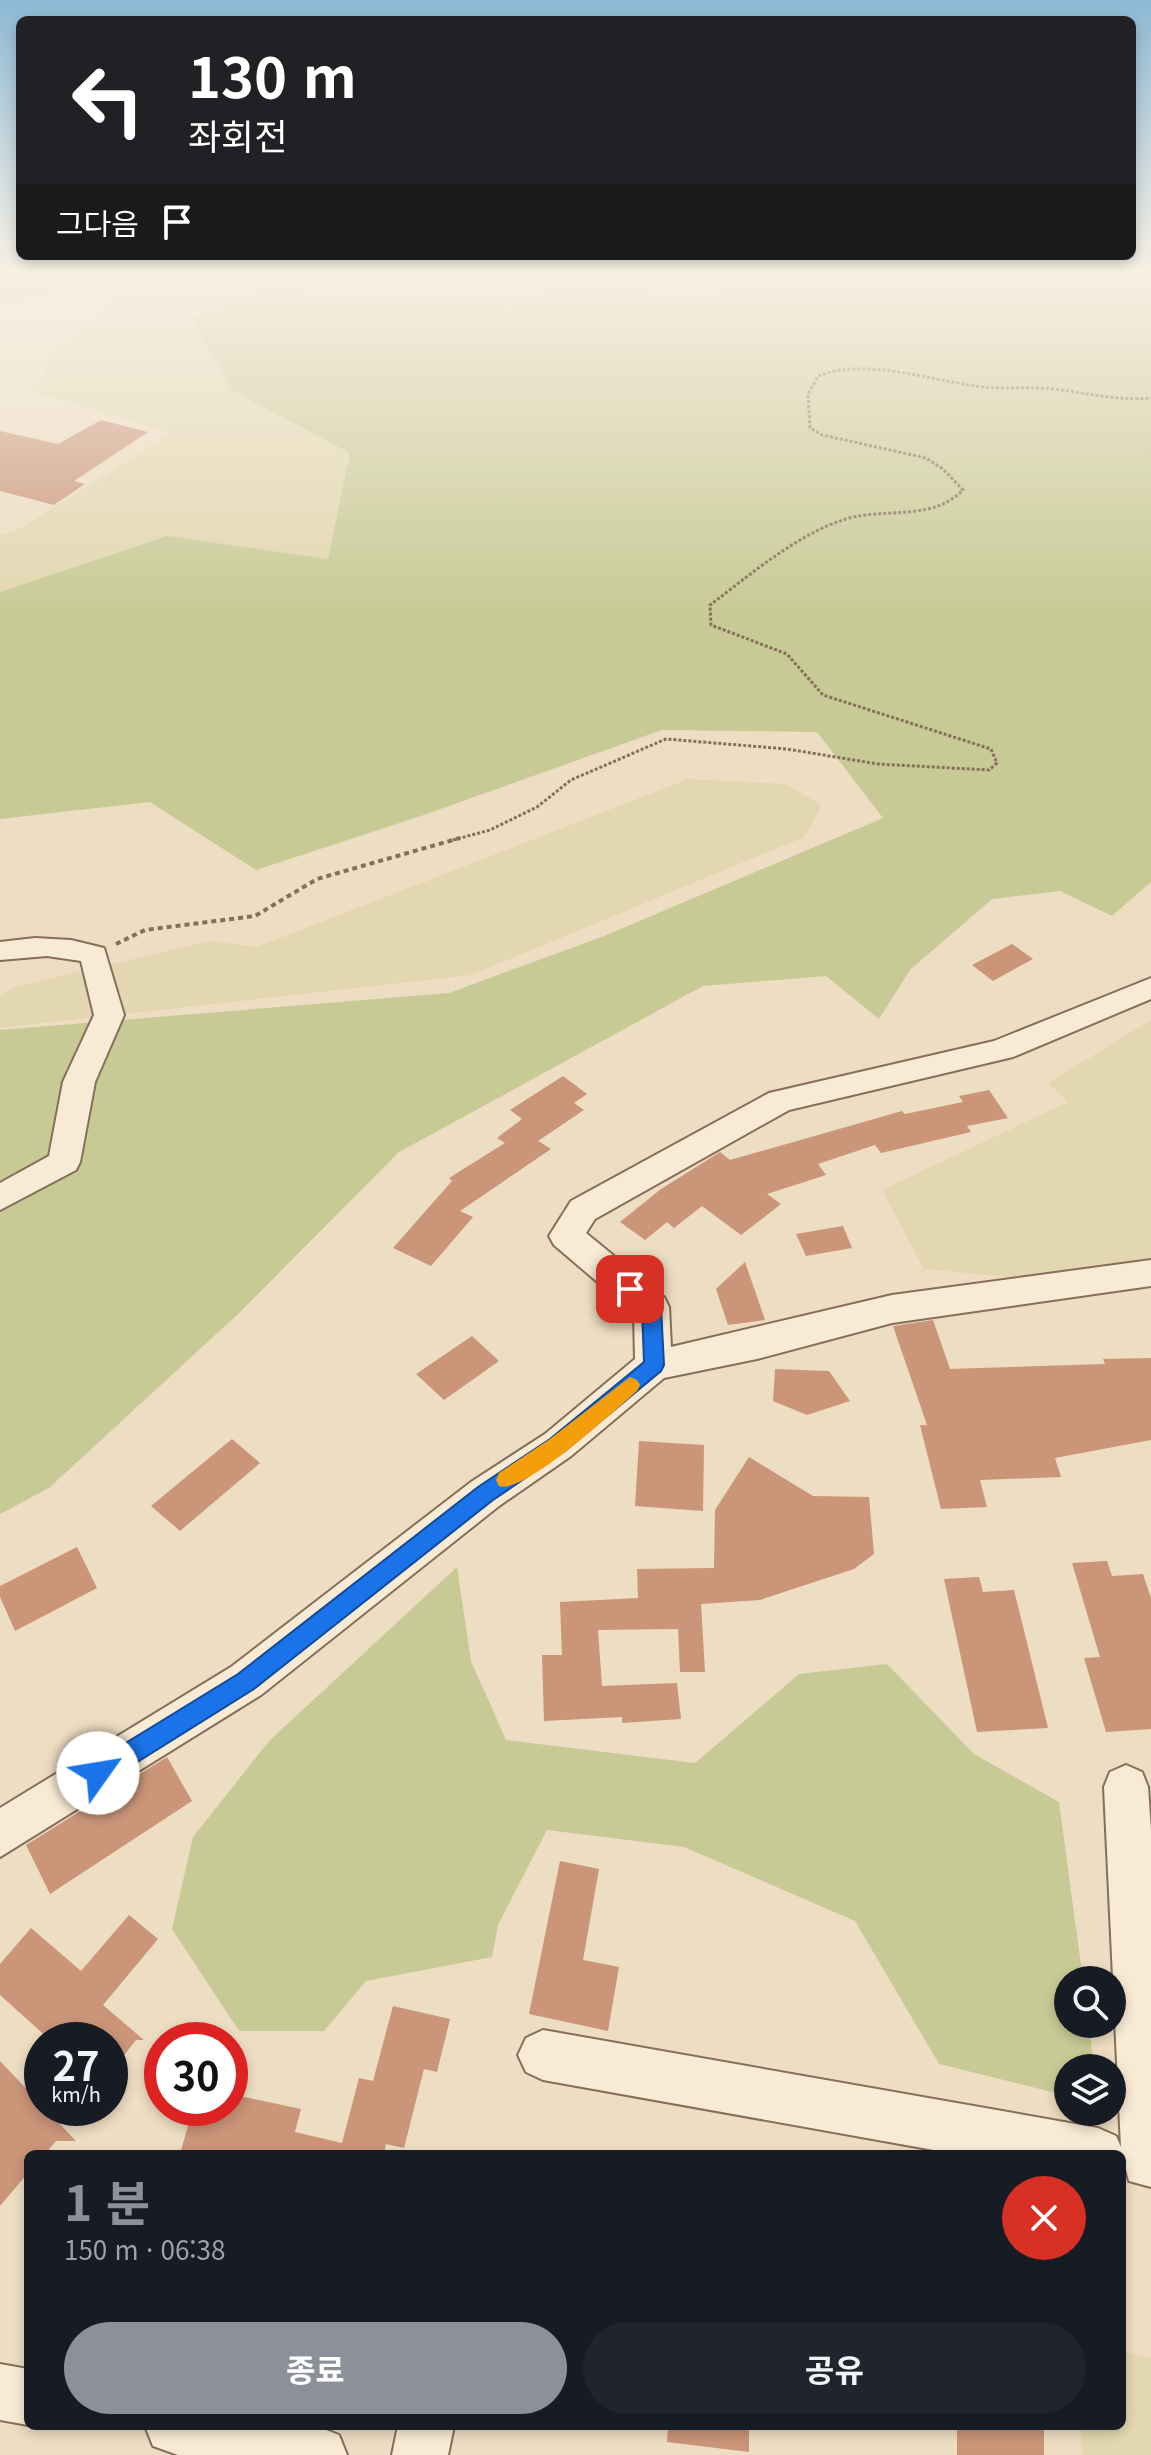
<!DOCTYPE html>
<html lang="ko">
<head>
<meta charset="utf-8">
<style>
	:root { --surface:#171b24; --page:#20242c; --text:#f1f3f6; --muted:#9ea1a6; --accent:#8c9099 }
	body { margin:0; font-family:Georgia,"Noto Sans KR",serif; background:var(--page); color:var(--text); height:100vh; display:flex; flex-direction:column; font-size:30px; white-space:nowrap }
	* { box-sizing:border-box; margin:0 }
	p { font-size:26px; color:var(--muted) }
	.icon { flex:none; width:44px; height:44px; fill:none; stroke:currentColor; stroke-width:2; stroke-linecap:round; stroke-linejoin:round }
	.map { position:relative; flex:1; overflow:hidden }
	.panel { position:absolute; left:24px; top:2150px; width:1102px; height:280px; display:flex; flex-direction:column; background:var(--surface); border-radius:12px; box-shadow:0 4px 12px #0003 }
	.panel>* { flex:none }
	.guide { position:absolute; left:16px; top:16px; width:1120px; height:244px; border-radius:12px; box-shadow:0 4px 12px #0003; background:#202124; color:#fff; overflow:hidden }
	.fabs { position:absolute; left:1054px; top:1966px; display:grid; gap:16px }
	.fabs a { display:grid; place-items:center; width:72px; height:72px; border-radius:50%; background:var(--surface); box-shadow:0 4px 12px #0003; font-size:40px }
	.speed { position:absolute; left:24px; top:2022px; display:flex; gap:16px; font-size:40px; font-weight:700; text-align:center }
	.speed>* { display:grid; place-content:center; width:104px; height:104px; border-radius:50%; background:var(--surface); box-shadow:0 4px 12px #0003; line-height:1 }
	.speed small { font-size:20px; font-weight:400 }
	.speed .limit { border:12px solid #d22; background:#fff; color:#111 }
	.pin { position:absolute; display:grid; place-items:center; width:68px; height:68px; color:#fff; margin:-34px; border-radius:16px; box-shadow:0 4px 12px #0006 }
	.me { position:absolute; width:88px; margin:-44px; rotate:58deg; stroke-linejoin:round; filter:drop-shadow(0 0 6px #0008) }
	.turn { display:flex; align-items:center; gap:28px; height:168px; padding:0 40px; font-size:36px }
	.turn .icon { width:104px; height:104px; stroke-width:2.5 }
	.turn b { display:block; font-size:56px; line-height:68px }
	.then { display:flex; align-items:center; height:76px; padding:0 40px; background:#0003; gap:16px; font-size:30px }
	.round { display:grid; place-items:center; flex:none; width:84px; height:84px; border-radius:42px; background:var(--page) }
	.overview { display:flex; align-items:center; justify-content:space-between; height:136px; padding:0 40px }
	h1 { font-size:48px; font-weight:700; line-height:60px; color:var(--accent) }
	.primary-button { display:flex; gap:16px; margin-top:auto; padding:16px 40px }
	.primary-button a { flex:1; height:92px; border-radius:48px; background:var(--accent); color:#fff; font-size:32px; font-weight:700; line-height:92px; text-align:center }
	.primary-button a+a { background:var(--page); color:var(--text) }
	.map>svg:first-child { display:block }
	.farmland { fill:#e2d7b0 }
	.green { fill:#c8ca96 }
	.building { fill:#ca9579 }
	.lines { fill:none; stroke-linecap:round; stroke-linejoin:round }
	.minor-casing { stroke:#866e5a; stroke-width:4 }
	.path-far1 { stroke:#866e5a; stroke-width:3; stroke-dasharray:3 2; stroke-linecap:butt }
	.path { stroke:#866e5a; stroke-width:4; stroke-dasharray:5 4; stroke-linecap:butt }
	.minor { fill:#f8ebd5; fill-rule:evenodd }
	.route { fill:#1a73e8; stroke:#114b97; stroke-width:2 }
	.slow { fill:#f59e0b }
</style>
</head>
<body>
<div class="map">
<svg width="1151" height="2455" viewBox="0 0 1151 2455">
	<rect width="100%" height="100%" fill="#edddc2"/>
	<!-- farmland -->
	<path class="farmland" d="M75,270H668L752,305L635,290L362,299L267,287L192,318L233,391L351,453L328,559L167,536L0,592V536L23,527L172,433L31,391L53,355L109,305L104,281Z
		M688,779L785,784L822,805L804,837L471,975L0,1028V997L15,987L210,941L257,947Z
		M1151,1020V1262L1010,1277L924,1269L882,1190L1068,1102L1048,1083Z
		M1122,2352L1151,2358V2455H1082L1081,2426H1122Z"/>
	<!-- green -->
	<path class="green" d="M0,270H75L104,281L0,304Z
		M668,270H1151V882L1112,916L1060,891L992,899L910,970L879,1019L826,976L703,986L399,1152L238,1314L49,1488L0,1514V1030L449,993L604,936L883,818L817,732L662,730L418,817L256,870L150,802L0,819V592L167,536L328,559L350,453L233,391L192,318L267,287L362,299L626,289L748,304Z
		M457,1567L471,1661L506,1740L695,1763L799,1674L887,1664L974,1754L1059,1802L1083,1980H1068V2024H1089L1094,2068H1068V2096L939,2064L855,1921L684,1847L547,1830L498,1925L492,1957L366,1981L324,2031H239L172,1929L193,1837L269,1741Z"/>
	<!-- building -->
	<path class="building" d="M101,420L148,432L74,481L85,484L54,505L0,491V431L58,444Z
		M1012,944L1033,959L993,981L972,965Z
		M563,1076L587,1094L574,1103L584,1110L538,1141L551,1149L460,1211L473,1217L431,1266L393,1248L452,1181L449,1178L505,1143L497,1138L522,1119L510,1110Z
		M989,1090L1008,1118L967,1126L971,1132L881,1153L875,1145L818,1164L826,1175L767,1194L781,1204L741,1235L702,1206L674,1228L667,1222L645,1240L620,1222L661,1189L720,1152L730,1160L902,1111L905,1114L963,1102L959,1096Z
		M843,1226L852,1248L806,1256L796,1234Z
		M745,1262L765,1320L728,1325L716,1289Z
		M933,1320L950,1369L1105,1364L1103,1359L1151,1358V1440L1055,1458L1061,1477L980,1480L987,1507L941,1509L920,1425H927L893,1326Z
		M472,1336L499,1361L444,1400L416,1374Z
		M775,1369L829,1371L850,1401L807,1415L773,1401Z
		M232,1439L260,1463L180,1531L151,1506Z
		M639,1441L704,1445L703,1511L635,1506Z
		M749,1457L813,1496L869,1497L874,1554L854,1569L760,1600L701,1604L705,1672H680L678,1629L598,1630L602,1686L677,1683L681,1719L622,1723V1717L544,1721L542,1655H562L560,1602L638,1598L637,1569L714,1568L715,1510Z
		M77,1547L97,1588L15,1631L0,1597V1586Z
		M1107,1561L1112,1576L1143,1574L1151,1598V1729L1106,1732L1084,1658L1100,1657L1072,1563Z
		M979,1577L983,1592L1014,1590L1048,1728L977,1732L944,1579Z
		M167,1757L192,1801L50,1894L26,1845Z
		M560,1861L599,1869L583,1960L619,1967L608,2031L529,2014Z
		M129,1915L158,1939L103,2005L144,2040H136L110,2073V2040H50L0,1995V1964L31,1928L81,1971Z
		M393,2006L450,2019L437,2072L424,2069L404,2148L386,2144L384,2154H180L193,2108H230V2094L301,2109L295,2132L342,2143L359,2078L373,2081Z
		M0,2061L76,2141H56L45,2154H28V2173L0,2206Z
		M668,2426H749V2452L667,2442Z
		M957,2426H1044V2455H957Z"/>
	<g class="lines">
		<defs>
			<path id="minor" d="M35,938L71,940L104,948L124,1015L95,1082L80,1162L76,1170L0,1210V1183L49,1156L63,1082L94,1015L81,961L47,956L0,960V942Z
				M1151,978V999L1013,1057L789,1110L595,1219L586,1233L664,1297L669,1307L671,1347L892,1295L1151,1260V1286L892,1323L757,1359L664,1378L571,1456L499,1506L261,1695L0,1857V1808L231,1667L471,1482L545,1434L635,1359L634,1313L554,1245L549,1236L571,1201L769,1093L994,1041Z
				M1126,1765L1142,1772L1148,1787L1151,1830V2187L1129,2181L1122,2154H956L543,2080L526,2072L518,2055L526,2038L543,2030L1098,2128L1116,2136L1121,2147L1104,1787L1110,1772Z
				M0,2364L28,2369V2425L0,2420Z
				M145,2426H316L339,2435L347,2455H178L153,2446Z
				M398,2426H454L448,2455H392Z"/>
		</defs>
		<!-- minor casing -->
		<use href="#minor" class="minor-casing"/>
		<!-- path-far1 -->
		<path class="path-far1" d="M453,840L490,830L537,807L571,780L666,739L787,749L878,764L989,770L997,763L991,749L823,695L787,654L711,625L710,605C750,575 797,534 846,519C886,507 931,522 963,490L943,469L926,458L822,435L810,428L808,394L818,376C865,358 927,379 975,386C1001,390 1028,386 1054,389C1087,393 1118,401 1151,398"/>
		<!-- path -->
		<path class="path" d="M116,944L145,930L255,916L317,879L460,838"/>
		<!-- minor -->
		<use href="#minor" class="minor"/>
	</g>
	<!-- sky -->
	<linearGradient id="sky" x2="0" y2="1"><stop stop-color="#8db8d4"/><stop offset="0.44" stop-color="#f7f0e4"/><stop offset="1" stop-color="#f7f0e4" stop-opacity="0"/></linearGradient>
	<rect width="1151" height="614" fill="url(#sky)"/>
	<!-- route -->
	<path class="route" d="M630,1282L661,1307L664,1365L661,1371L565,1451L493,1500L254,1689L107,1781L98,1785L90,1781L87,1773L90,1765L238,1674L478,1487L550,1439L644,1362L642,1310L620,1289Z"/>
	<!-- slow -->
	<path class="slow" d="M630,1377L637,1380L640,1385L637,1391C615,1410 524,1495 499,1486L496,1480L499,1473L550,1439Z"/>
</svg>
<div class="fabs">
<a><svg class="icon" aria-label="search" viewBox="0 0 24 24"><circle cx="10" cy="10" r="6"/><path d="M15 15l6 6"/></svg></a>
<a><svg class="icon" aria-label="layers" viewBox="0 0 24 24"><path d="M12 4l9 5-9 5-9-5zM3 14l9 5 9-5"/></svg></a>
</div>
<div class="speed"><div>27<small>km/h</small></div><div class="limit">30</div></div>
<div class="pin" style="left:630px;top:1289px;background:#d93025"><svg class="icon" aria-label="arrive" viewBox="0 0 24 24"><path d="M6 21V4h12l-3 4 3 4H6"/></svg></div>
<svg class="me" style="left:98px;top:1773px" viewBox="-20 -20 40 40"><circle r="19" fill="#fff"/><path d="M0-13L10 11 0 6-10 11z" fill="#1a73e8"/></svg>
<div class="guide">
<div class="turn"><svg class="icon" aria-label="left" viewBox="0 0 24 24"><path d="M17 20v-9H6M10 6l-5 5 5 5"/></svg><div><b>130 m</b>좌회전</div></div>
<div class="then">그다음<svg class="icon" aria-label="arrive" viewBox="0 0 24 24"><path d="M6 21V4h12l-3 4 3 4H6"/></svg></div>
</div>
<section class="panel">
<div class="overview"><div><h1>1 분</h1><p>150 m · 06:38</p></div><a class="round" style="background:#d93025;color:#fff"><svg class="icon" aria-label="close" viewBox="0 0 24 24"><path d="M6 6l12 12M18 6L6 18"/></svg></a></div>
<div class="primary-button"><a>종료</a><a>공유</a></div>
</section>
</div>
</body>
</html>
